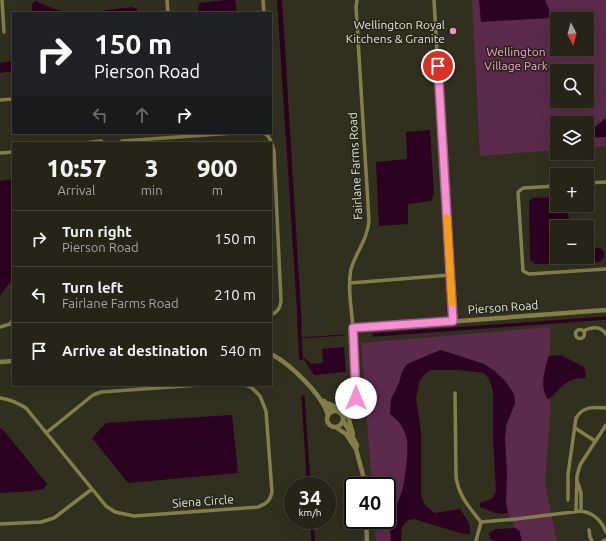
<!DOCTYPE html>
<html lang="en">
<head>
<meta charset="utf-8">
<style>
	:root { --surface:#252417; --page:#2d2c20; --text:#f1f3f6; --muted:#a3a4a1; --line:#424136 }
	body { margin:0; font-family:Ubuntu,sans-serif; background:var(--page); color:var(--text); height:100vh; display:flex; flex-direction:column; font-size:15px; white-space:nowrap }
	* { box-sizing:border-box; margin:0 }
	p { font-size:13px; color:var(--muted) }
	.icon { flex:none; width:22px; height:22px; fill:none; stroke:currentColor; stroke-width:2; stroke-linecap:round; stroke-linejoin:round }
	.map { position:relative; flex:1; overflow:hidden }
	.drawer { position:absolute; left:12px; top:142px; width:260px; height:244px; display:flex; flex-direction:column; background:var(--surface); border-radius:0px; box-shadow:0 4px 16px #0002,0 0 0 1px var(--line) }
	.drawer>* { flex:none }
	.hud { position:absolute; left:12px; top:12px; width:260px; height:122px; border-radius:0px; box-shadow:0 4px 16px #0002,0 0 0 1px var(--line); background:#202124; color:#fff; overflow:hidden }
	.needle { width:26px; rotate:174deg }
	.controls { position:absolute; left:550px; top:12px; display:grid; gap:8px }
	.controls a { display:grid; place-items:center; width:44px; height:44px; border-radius:0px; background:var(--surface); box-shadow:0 4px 16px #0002,0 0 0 1px var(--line); font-size:20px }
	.speed { position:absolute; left:284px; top:477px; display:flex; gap:8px; font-size:20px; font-weight:700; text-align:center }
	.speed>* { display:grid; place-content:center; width:52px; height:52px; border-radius:50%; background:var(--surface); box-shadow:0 4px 16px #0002,0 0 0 1px var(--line); line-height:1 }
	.speed small { font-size:10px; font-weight:400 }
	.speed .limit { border:2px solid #111; border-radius:6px; background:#fff; color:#111 }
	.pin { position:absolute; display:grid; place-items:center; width:34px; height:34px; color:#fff; margin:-17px; border:2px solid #fff; border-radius:50%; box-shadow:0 1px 4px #0007 }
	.me { position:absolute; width:44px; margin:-22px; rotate:0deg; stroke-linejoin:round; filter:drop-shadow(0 0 3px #0008) }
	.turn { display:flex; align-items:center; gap:14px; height:84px; padding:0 16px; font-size:18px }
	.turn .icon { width:52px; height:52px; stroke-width:2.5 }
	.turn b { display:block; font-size:28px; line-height:34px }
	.lanes { display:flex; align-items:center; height:38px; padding:0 16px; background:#0003; justify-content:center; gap:20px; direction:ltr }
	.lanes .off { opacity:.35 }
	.eta { display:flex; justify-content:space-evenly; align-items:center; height:68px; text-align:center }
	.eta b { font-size:24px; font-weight:800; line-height:28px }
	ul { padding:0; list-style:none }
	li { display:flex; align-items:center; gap:12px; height:56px; padding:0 16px; border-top:1px solid var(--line) }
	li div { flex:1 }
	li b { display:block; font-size:15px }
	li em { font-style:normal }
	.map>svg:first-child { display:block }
	.green { fill:#5c2a4b; fill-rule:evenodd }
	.water { fill:#2b021f }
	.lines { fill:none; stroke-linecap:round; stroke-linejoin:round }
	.stream { stroke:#2b021f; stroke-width:1 }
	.canal { stroke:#2b021f; stroke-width:3.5 }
	.minor { stroke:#837f4b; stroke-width:3.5 }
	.tertiary { stroke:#837f4b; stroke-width:4.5 }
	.route-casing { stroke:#9f5e88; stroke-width:10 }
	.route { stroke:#f590d1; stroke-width:7 }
	.slow { stroke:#f59e0b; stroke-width:7 }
	.poi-dot { fill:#f590d1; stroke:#272616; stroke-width:1.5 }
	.labels { text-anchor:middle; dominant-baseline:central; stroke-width:3; stroke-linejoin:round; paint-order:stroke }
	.poi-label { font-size:12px; fill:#e5e4da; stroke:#272616; text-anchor:end }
	.park-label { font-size:12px; fill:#fca0da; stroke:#272616 }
	.street-label { font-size:12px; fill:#e5e4da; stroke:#272616 }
</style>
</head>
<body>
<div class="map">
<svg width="606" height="541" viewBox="0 0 606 541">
	<rect width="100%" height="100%" fill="#31301f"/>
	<!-- green -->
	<path class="green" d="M472,0H606V146L587,148V123H557V150L480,156ZM557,19H587V49H557ZM557,71H587V101H557Z
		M551,327C550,336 551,347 549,356C545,369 537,391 551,401L545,483L557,541H522L519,530L515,528L508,513L506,502L507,475L505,439L506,426L515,403L484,364L441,350L407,364L402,372L399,383L392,399L390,414C398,420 403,426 406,436C410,445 405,477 403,488C397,508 389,519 391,541H376L374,520H387V486H372L361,343Z"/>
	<!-- water -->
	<path class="water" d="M226,0H235L237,13H198L199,3Z
		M277,0H282L302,327H298Z
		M479,0H545L551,14L549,18L481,22Z
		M36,1C45,5 53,9 63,11C85,15 110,9 132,7L137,9V13H32V4Z
		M13,61V71L0,73V63Z
		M606,118V137L587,138V133Z
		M430,130L434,193L431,201L408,204V224L379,226L376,162L407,159L406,132Z
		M13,179V281H11L0,296V181Z
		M557,197V205H567L570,227H557V257H587V247L601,248L604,252V258L599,262L535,264L530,260L529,202L532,198Z
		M344,347L346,372L314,375L301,355L311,364L323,363L322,349Z
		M441,350L484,364L495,371L506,382L514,394L515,403L506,426L505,439L507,475L506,502L508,513C498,516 489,510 480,507V503L493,498L496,491L493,441V391L489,379L484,373L458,370H430L422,377L419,383L416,399L421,431V495L425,505L434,513L460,509C465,517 472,524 470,534H463L414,519L408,520L402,527L401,541H391C388,519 397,508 403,488C405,477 410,445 406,436C403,426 398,420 390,414L391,399L399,383L402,372L407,364Z
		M561,355L584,367L586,374L585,378C575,378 567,381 560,388C556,392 554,396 548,399C539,387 545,371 548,358L549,356Z
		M232,415L238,473L128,483L92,438L106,423Z
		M0,428L5,432L47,484L44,489L32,491L0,493Z
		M515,528L519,530L522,541H495L490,539L489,533L496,529Z"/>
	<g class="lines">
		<!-- stream -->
		<path class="stream" d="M300,338L344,335"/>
		<!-- canal -->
		<path class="canal" d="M299,322L301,359
			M374,335L606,318
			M303,397L309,486
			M312,520L313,541"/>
		<!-- minor -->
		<path class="minor" d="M2,0L4,32
			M167,0L168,13
			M263,0L264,13
			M434,0L453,321
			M0,100L13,99
			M264,133C271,137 272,144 274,151L281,301C280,308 278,312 271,315
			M84,143L101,141L103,143
			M119,143L122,141L234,133
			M0,153L13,152
			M587,183L606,182
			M557,186L523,188L518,192L523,271L529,274L606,269
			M350,283L450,275
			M0,327L10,324L13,320
			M353,329C352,310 347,288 351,269C356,252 368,239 369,220L356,7L357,0
			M575.5 334a4.5 4.5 0 1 1 9 0a4.5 4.5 0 1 1-9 0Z
			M583,331C591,327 600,325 606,334
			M455,393L456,476C458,495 469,507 481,522L516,519L581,511C594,513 601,520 606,532
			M0,398C10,399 17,403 26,408L106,506L115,512L134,516L258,507C266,504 270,501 272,492L266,411L260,396L252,388L245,385
			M575,428L595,441
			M46,433L93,395L101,392L199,385
			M578,483L581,493V511
			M568,500V474L576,418C583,406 594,407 606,408
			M576,511L577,476L580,465L606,425
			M0,524L41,522L54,518L92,489
			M589,530L590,537L592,541
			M476,541L481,522
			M603,541L606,540"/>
		<!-- tertiary -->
		<path class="tertiary" d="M271,354C289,363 324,396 328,416
			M0,362L13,361
			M324,401L330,408L335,411
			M327,403L340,408L350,406
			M352,410L349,420L353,434
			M327 419a8 8 0 1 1 16 0a8 8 0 1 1-16 0Z
			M344,418L357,402L353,329L606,310
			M344,422L357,445L356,449L363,475L364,486
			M337,428L346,434L356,449
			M366,520L367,541"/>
	</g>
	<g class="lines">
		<defs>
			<path id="route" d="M356,398L353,328L453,321L438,66"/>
		</defs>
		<!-- route casing -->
		<use href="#route" class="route-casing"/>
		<!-- route -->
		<use href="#route" class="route"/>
		<!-- slow -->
		<path class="slow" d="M447,218L452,303"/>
	</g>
	<!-- markers -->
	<circle class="poi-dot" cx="453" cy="31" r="4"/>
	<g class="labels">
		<!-- poi labels -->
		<g class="poi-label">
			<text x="445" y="24">Wellington Royal<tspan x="445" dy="14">Kitchens &amp; Granite</tspan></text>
		</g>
		<!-- park labels -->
		<g class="park-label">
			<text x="516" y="51">Wellington<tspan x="516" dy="14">Village Park</tspan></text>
		</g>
		<!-- street labels -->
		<g class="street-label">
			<text transform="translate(355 166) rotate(-93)">Fairlane Farms Road</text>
			<text transform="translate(503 307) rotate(-4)">Pierson Road</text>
			<text transform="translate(203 501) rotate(-4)">Siena Circle</text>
		</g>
	</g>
</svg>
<div class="controls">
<a><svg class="needle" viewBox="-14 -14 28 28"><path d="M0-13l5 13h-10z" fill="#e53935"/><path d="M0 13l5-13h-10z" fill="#a3a4a1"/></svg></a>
<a><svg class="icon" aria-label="search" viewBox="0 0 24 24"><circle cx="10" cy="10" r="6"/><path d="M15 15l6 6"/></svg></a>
<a><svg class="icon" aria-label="layers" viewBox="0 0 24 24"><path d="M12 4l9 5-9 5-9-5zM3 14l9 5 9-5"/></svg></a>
<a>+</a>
<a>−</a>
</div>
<div class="speed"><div>34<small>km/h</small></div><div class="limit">40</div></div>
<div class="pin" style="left:438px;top:66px;background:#d93025"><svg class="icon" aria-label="arrive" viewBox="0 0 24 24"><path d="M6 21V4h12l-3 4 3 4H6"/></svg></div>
<svg class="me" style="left:356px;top:398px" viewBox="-20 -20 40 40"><circle r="19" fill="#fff"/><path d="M0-13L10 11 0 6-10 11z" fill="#f590d1"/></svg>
<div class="hud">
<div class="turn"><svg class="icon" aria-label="right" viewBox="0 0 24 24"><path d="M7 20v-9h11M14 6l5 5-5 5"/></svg><div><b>150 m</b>Pierson Road</div></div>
<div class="lanes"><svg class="icon off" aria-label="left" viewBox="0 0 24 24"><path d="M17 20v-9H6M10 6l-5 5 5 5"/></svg><svg class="icon off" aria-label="ahead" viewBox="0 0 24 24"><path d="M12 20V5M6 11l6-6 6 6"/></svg><svg class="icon" aria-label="right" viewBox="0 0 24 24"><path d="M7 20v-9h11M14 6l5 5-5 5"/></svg></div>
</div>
<section class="drawer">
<div class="eta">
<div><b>10:57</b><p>Arrival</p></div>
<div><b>3</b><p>min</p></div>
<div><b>900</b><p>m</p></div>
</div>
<ul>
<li><svg class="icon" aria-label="right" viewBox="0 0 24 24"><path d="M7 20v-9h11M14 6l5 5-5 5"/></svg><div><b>Turn right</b><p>Pierson Road</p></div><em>150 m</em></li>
<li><svg class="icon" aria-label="left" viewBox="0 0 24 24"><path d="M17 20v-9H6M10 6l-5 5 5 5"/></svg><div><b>Turn left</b><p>Fairlane Farms Road</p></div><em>210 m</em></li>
<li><svg class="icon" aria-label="arrive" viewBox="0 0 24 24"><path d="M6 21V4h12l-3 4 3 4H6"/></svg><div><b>Arrive at destination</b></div><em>540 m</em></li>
</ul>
</section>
</div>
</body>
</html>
